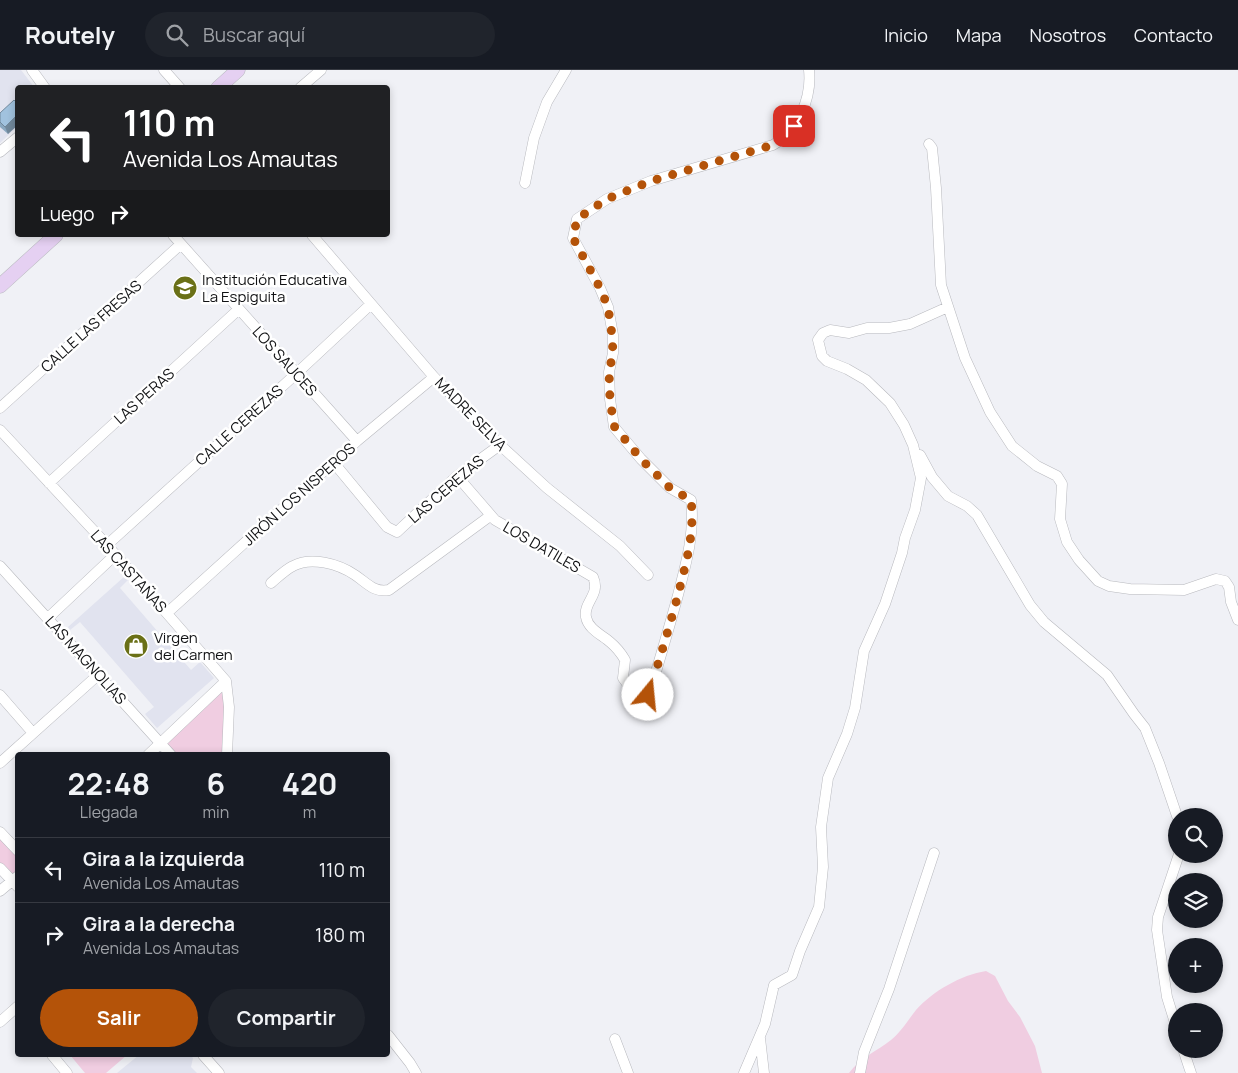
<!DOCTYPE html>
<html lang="es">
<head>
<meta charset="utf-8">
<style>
	:root { --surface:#171b24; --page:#20242c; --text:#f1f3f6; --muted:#9ea1a6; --line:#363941; --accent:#b45309 }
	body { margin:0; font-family:Manrope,sans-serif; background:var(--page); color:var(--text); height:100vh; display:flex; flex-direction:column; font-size:19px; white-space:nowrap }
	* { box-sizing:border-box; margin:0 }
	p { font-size:16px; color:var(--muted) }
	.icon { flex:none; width:28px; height:28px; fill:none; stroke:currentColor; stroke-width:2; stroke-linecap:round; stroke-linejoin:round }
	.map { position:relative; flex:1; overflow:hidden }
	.details { position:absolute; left:15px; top:682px; width:375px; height:305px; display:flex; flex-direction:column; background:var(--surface); border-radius:5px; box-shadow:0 2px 8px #0003 }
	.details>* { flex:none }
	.banner { position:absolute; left:15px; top:15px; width:375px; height:152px; border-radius:5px; box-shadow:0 2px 8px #0003; background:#202124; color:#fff; overflow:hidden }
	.fabs { position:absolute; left:1168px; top:738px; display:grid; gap:10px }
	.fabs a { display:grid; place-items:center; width:55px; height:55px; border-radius:50%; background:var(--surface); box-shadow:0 2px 8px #0003; font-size:25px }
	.pin { position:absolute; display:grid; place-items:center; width:42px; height:42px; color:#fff; margin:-21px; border-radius:10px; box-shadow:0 2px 8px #0006 }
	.me { position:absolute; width:55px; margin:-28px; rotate:17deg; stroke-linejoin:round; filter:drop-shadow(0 0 4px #0008) }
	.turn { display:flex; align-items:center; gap:18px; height:105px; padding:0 25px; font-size:22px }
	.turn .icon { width:65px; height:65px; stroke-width:2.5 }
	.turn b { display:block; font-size:35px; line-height:42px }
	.then { display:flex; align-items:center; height:48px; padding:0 25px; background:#0003; gap:10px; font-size:19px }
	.eta { display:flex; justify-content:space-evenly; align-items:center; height:85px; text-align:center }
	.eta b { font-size:30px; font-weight:700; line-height:35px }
	.primary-button { display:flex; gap:10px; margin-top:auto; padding:10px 25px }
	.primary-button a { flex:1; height:58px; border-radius:30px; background:var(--accent); color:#fff; font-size:20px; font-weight:700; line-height:58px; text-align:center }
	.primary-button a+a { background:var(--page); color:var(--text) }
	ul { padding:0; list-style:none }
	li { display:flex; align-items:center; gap:15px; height:65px; padding:0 25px; border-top:1px solid var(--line) }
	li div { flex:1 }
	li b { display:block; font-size:19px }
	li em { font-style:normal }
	header { display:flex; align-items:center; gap:30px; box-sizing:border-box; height:70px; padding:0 25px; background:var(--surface); border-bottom:1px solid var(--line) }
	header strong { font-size:24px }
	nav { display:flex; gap:28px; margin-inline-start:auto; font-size:18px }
	.search { width:350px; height:45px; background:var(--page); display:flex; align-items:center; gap:12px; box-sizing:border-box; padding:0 18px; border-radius:28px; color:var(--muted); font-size:19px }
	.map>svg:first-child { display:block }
	.built { fill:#e1e3ef }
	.green { fill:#f0cde1 }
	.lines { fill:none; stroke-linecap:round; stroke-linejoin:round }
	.street-casing { stroke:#b8b9be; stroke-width:11 }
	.secondary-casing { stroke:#b8b9be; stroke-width:15 }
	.street { stroke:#fff; stroke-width:10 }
	.secondary { stroke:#e5d0f2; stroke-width:14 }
	.wall { fill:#8aa7bf }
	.shaded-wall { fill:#71889b }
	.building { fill:#a1c2de; stroke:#71889b }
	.route { stroke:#b45309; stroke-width:9; stroke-dasharray:0 16.2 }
	.labels { text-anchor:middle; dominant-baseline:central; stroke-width:5; stroke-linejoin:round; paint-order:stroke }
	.poi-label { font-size:15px; fill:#111214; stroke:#fff; text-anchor:start }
	.street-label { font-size:15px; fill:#111214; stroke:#fff }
</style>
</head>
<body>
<header>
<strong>Routely</strong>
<div class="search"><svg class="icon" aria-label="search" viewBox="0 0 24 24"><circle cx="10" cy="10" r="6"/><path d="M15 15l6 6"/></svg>Buscar aquí</div>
<nav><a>Inicio</a><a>Mapa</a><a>Nosotros</a><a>Contacto</a></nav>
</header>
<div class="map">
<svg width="1238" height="1003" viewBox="0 0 1238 1003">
	<rect width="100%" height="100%" fill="#f0f1f6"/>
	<!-- built -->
	<path class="built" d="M0,0H21L34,17L18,18L17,57L0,73Z
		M125,506L128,510L120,518L191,600L200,592L214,608L157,658L145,644L154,637L80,552L70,560L68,557Z
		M139,985H190L193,988L191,997L197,1003H117Z"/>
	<!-- green -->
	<path class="green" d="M223,620L225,627L222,685H177L166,673Z
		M0,762L17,781V817L0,798Z
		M986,901L995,906L1008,931L1020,947L1035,976L1042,1003H849C860,988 877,981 891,970C901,962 908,950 916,940C933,921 961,905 986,901Z
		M70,985H127L106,1003H85Z"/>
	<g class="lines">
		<defs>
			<path id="street" d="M32,0L45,18
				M164,0L180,18
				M300,18L321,0
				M929,74L932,78L936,118L941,215L965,288L990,342L1012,376L1037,396L1057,406L1062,414L1060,449L1067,472L1079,490L1098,511L1109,516L1130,519L1184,520L1216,509L1225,511L1229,517L1231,532L1238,550
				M0,82L18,67
				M525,113L534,68L547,32L566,0
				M173,165L357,371
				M312,165L434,307L500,375L547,418L620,476L648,505
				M0,338L181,174
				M0,360L107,475L226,611L229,637L227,685
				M920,385L932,407L948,426L967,436L977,445L1030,535L1044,552L1107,605L1134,644L1145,658L1159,693L1177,746
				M334,393L387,457L397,462L457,406L500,375
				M457,406L495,450L593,507C601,525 583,532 586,547C588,559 602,565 610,572C616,577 621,583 625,590L623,608L637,627L643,628L649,625C659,592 669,558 678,525C686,494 695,463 691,430L670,418L641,389L614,357L610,329L609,302L613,283V265L608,237L600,218L573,168L577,149L607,129L651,111L773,75C798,61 812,28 809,0
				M49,413L239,239
				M107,475L297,303L371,234
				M0,496L171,685
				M271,513C278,507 285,500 293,496C311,486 339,494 355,505C367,513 374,523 389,520L490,446
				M167,543L357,371L434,307
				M48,548L115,485
				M0,625L33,663
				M148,685L226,611
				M0,693L98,605
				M0,762L18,781
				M0,798L18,817
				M0,821L18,806
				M0,952L18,936
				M1176,956L1167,927L1157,860L1158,847L1179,784
				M388,965L410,993L416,1003
				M760,968L764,1003
				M615,969L628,1003
				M1183,979L1191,1003
				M52,985L67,1003
				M203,985L219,1003
				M744,1003L765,954L774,915L792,905L800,881L819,837L823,797L821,757L828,708L847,664L855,638L864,581L885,534L902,483L905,468L915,440L921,408L913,375L904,355L890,333L866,310L847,299L827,291L822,286L818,270L823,263L830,260L849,263L867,258H889L910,254L948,237
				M860,1003L864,982L889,919L934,783"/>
			<path id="secondary" d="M218,18L238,0
				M0,216L56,165"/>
		</defs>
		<!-- street casing -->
		<use href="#street" class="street-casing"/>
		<!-- secondary casing -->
		<use href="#secondary" class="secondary-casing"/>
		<!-- street -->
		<use href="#street" class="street"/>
		<!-- secondary -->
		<use href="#secondary" class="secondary"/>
	</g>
	<!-- wall -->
	<path class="wall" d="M18,34L8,64L0,57V43Z"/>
	<!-- shaded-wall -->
	<path class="shaded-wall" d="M18,44V55L8,64L5,57Z"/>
	<!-- building -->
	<path class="building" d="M14,30L18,34V44L5,57L0,52V43Z"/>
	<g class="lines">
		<!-- route -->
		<path class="route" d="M648,625C659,592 669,558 678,525C686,493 695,463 691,430L670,418L641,389L614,356L610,329L609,302L613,283L612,265L608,237L600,218L573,168L577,149L607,129L651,111L773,75L784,69L794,56"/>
	</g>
	<!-- icons -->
	<defs>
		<symbol id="school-disc" viewBox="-11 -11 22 22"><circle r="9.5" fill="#6a7017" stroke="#fff"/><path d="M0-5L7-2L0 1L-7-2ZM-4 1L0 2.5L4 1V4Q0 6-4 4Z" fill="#fff"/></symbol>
		<symbol id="shop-disc" viewBox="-11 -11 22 22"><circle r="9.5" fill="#6a7017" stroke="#fff"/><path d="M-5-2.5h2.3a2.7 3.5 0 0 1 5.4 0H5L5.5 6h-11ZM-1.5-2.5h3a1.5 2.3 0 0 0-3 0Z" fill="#fff"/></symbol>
	</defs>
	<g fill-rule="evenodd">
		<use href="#school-disc" x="171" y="204" width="28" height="28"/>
		<use href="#shop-disc" x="122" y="562" width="28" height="28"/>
	</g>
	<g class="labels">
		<!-- poi labels -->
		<g class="poi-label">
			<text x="202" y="209">Institución Educativa<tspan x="202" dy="17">La Espiguita</tspan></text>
			<text x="154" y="567">Virgen<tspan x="154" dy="17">del Carmen</tspan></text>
		</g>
		<!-- street labels -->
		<g class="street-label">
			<text transform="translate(91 256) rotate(-42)">CALLE LAS FRESAS</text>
			<text transform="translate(285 291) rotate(48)">LOS SAUCES</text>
			<text transform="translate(144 326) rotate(-42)">LAS PERAS</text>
			<text transform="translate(471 344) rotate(46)">MADRE SELVA</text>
			<text transform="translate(239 355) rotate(-42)">CALLE CEREZAS</text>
			<text transform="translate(446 419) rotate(-41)">LAS CEREZAS</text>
			<text transform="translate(299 424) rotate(-42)">JIRÓN LOS NISPEROS</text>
			<text transform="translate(542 477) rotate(30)">LOS DATILES</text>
			<text transform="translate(129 501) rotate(48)">LAS CASTAÑAS</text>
			<text transform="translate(86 590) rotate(48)">LAS MAGNOLIAS</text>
		</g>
	</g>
</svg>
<div class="fabs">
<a><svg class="icon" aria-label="search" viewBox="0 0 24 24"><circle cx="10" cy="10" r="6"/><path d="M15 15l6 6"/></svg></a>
<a><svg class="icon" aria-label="layers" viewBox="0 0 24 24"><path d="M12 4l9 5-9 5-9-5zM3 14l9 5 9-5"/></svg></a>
<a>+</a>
<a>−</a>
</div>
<div class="pin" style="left:794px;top:56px;background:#d93025"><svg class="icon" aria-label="arrive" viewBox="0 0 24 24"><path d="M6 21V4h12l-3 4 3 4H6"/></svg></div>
<svg class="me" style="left:648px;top:625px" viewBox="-20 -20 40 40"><circle r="19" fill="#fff"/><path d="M0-13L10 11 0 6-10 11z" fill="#b45309"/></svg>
<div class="banner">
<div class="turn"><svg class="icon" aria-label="left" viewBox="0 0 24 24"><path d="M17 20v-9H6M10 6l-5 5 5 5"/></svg><div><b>110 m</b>Avenida Los Amautas</div></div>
<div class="then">Luego<svg class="icon" aria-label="right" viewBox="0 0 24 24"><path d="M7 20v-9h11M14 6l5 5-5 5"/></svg></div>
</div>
<section class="details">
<div class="eta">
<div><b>22:48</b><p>Llegada</p></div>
<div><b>6</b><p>min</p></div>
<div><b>420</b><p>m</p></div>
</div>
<ul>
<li><svg class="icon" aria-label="left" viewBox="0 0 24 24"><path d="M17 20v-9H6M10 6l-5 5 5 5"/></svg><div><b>Gira a la izquierda</b><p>Avenida Los Amautas</p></div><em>110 m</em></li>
<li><svg class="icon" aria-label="right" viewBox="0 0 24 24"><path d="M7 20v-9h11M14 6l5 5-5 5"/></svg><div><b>Gira a la derecha</b><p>Avenida Los Amautas</p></div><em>180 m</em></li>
</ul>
<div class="primary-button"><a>Salir</a><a>Compartir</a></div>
</section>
</div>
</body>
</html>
